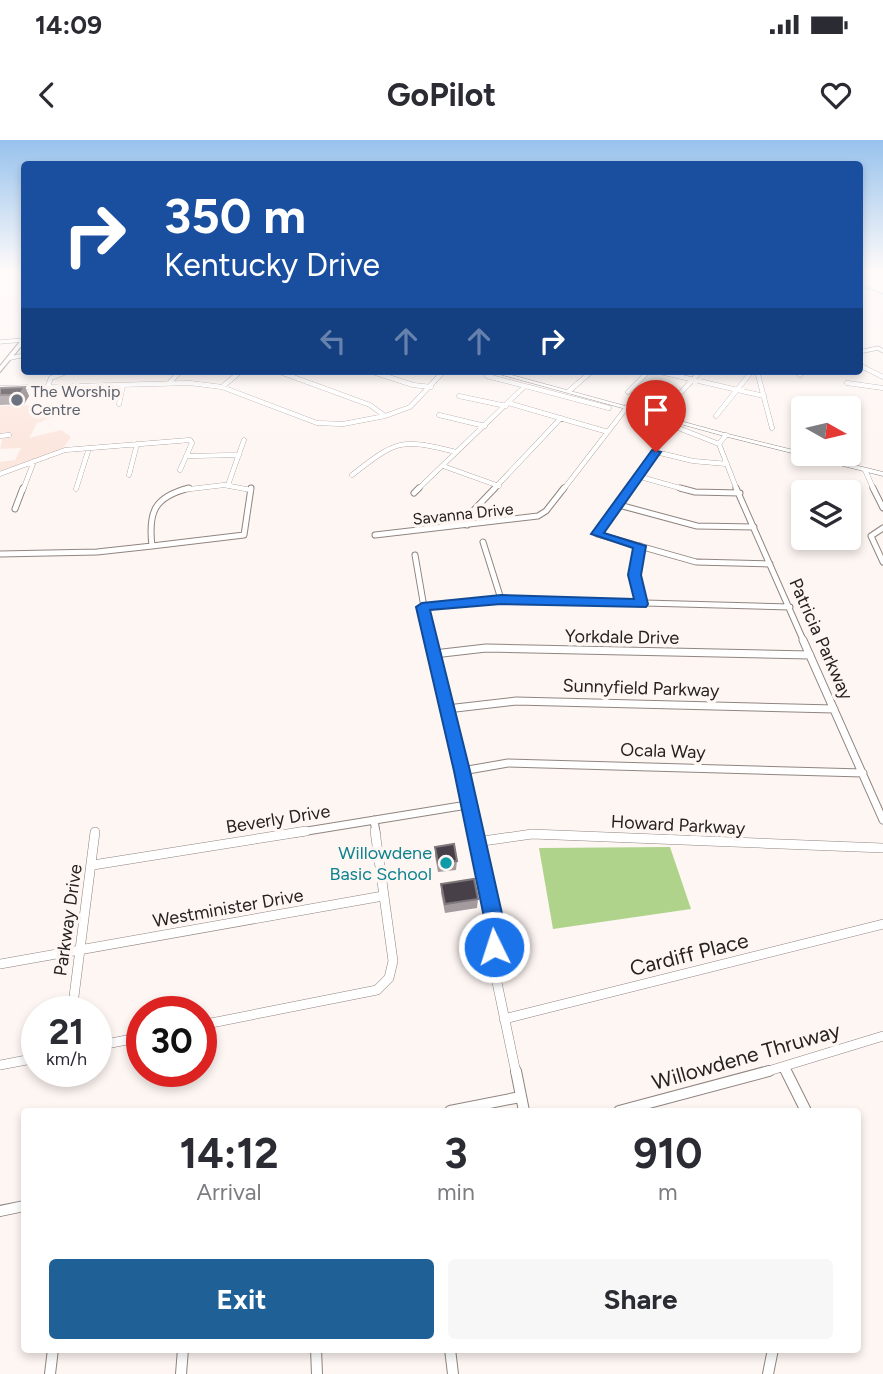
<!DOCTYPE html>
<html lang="en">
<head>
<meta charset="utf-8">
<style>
	:root { --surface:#fff; --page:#f7f7f7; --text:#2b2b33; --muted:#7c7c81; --accent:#1f6096 }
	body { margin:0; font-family:Figtree,sans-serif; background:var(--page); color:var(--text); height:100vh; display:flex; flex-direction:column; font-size:26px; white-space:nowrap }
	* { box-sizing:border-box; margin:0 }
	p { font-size:23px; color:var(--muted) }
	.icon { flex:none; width:38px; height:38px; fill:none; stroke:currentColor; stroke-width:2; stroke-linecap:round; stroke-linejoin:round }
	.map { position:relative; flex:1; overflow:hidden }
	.sheet { position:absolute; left:21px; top:968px; width:840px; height:245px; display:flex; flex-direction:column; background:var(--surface); border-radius:7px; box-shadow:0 4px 10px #0003 }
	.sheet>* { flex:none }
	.hud { position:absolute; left:21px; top:21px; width:842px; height:214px; border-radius:7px; box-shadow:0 4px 10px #0003; background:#1a4fa0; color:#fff; overflow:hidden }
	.needle { width:46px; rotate:98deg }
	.tools { position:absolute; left:791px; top:256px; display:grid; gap:14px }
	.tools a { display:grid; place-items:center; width:70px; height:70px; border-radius:7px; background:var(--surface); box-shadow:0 4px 10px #0003; font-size:35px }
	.speed { position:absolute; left:21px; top:856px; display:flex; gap:14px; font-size:35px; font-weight:700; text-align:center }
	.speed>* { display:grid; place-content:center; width:91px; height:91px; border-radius:50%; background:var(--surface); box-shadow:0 4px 10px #0003; line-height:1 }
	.speed small { font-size:18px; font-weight:400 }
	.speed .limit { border:10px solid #d22; background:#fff; color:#111 }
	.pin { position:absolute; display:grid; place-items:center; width:60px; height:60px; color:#fff; margin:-72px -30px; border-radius:50% 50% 50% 0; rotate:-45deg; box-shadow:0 0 7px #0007 }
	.pin .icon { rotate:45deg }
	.me { position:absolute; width:77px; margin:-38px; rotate:356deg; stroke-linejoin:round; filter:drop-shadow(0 0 5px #0008) }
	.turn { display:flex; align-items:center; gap:24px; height:147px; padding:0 28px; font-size:32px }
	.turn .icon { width:91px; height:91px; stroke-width:2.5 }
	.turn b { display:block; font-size:49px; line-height:60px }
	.lanes { display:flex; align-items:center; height:66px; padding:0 28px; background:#0003; justify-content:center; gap:35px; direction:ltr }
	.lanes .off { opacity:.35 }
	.eta { display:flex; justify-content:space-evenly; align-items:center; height:119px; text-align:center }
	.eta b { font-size:42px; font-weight:700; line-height:49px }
	.button { display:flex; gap:14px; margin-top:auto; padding:14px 28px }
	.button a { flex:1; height:80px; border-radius:7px; background:var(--accent); color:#fff; font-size:28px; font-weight:700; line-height:80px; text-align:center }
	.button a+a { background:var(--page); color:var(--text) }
	.status { display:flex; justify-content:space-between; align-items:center; height:49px; padding:0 35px; background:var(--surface); direction:ltr }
	.status svg { height:19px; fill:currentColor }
	header { display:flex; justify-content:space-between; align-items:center; height:91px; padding:0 28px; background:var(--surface); font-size:32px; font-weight:700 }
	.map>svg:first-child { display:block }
	.built { fill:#fce7df }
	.green { fill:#afd38a }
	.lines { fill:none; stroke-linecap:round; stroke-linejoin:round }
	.canal { fill:#bdd6f5; fill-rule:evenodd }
	.street-far5-casing { stroke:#908580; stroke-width:4.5 }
	.street-far4-casing { stroke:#908580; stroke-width:5 }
	.street-far3-casing { stroke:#908580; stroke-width:7 }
	.street-far2-casing { stroke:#908580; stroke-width:9 }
	.street-far1-casing { stroke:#908580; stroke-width:10 }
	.street-casing { stroke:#908580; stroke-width:12 }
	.secondary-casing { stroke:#908580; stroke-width:1 }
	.primary-casing { stroke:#908580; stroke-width:2 }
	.street-far5 { stroke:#fff; stroke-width:3.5 }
	.street-far4 { stroke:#fff; stroke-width:4.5 }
	.street-far3 { stroke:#fff; stroke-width:5 }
	.street-far2 { stroke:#fff; stroke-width:7 }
	.street-far1 { stroke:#fff; stroke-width:9 }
	.street { stroke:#fff; stroke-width:10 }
	.secondary { fill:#fff; fill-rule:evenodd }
	.primary { fill:#fff; fill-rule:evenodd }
	.wall { fill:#a39b9e }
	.shaded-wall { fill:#7f777b }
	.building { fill:#484048; stroke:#7f777b; stroke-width:2 }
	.route { fill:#1a73e8; stroke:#114b97; stroke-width:2 }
	.worship-dot { fill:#6b7280; stroke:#fef6f3; stroke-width:2.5 }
	.culture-dot { fill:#0f9aa8; stroke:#fef6f3; stroke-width:2.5 }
	.labels { text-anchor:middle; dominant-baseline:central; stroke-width:7; stroke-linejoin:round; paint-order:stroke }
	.far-worship-label { font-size:16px; fill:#5b616d; stroke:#fef6f3; text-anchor:start }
	.far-street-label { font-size:16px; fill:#262220; stroke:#fef6f3 }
	.street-label { font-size:18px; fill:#262220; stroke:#fef6f3 }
	.culture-label { font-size:18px; fill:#0d838f; stroke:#fef6f3; text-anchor:end }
	.near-street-label { font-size:21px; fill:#262220; stroke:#fef6f3 }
</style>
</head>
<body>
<div class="status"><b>14:09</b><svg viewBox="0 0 49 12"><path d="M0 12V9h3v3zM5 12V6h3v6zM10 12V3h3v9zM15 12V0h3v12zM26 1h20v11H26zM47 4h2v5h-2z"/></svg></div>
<header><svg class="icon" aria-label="back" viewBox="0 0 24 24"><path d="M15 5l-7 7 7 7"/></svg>GoPilot<svg class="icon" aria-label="heart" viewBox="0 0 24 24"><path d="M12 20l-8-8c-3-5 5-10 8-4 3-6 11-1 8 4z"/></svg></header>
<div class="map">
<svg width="883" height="1234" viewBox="0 0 883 1234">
	<rect width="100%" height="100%" fill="#fef6f3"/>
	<!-- built -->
	<path class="built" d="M34,265L33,272L54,277L37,283L29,298L61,290L71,297L60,312L0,335V322L15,320L21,308L0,309L3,297H0V266Z"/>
	<!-- green -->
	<path class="green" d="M670,707L691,769L553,789L539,708Z"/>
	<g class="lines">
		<!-- canal -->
		<path class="canal" d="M859,144L883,153V155L859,146Z"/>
		<defs>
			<path id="street-far5" d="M0,202L24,200
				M859,212L878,208L883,211
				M11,218L24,215
				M859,225L867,229"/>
			<path id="street-far4" d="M863,227L883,237
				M277,231L370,265L385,276
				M370,231L413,245L431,247
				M656,231L764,256
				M757,231L772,288
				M800,235L803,231
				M487,236L609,268
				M169,243L181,231
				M847,243L883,248
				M222,247L241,231
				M0,248L190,243L222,247L317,283L343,284L385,276L410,267L444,231
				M47,248L51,238L69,231
				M569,251L592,231
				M628,252L649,231
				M459,256L506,266
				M508,263L608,292
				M119,264L123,245
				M670,264L701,231
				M439,275L485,286
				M716,276L752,231
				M653,278L719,304
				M726,295L719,304L737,350
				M0,296L9,295
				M656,312L693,321L727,324
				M186,316L239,315
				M443,326L499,346
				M865,330L874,350
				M0,334L65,310L190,300L192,303L180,330
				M129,335L137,304
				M352,335C397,300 400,298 456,312
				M637,336L687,350
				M228,345L244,300
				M76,349L89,308
				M23,350L34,321
				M182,350L224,345L251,350
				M417,350L525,246
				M493,350L561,278
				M563,350L627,267
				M628,350L673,286"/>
			<path id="street-far3" d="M629,348L597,394L696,422L770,424
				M680,348L695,352L740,353
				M736,348L804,502
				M873,348L883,368
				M414,353L419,348
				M619,365L697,386L754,387
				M15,369L23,348
				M467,385L469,375L495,348
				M883,388L871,396L883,422
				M375,395L538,376L546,371L564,348
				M483,402L501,459
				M152,406C148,372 154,357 189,348
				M152,406L244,395L251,348
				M640,406L635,435L641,464
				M0,414L97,412L152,406
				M415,415L430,502
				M422,467L501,459L790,467"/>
			<path id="street-far2" d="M429,500L473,693
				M803,500L883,680
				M434,514L486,508L810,515
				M447,569L516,561L834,569
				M462,631L508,623L863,633
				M374,680L376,693
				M295,693L467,665"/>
			<path id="street-far1" d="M473,691L495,787L494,828L516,933
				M476,702L532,694L883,708
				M93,725L306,691
				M0,824L383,756
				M72,872L95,692
				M504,879L883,784
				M201,885L377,850L389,838L393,821L375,691
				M96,906L142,897
				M0,925L37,918
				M784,927L787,933
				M762,933L883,896"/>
			<path id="street" d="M516,931L524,971
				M786,931L806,971
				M450,971L520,957
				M619,971L769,931
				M0,1071L24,1066
				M316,1209L317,1234
				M450,1209L453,1234
				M50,1234L53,1209
				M181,1234L183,1209
				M768,1234L773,1209"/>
			<path id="secondary" d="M488,231H497L728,294L883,332V336L724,296Z"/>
			<path id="primary" d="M22,199H24V203L0,232V226Z"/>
		</defs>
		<!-- street-far5 casing -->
		<use href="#street-far5" class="street-far5-casing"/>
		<!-- street-far4 casing -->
		<use href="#street-far4" class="street-far4-casing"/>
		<!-- street-far3 casing -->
		<use href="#street-far3" class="street-far3-casing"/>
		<!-- street-far2 casing -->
		<use href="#street-far2" class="street-far2-casing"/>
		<!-- street-far1 casing -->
		<use href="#street-far1" class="street-far1-casing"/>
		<!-- street casing -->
		<use href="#street" class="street-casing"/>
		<!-- secondary casing -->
		<use href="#secondary" class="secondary-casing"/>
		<!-- primary casing -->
		<use href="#primary" class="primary-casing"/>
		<!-- street-far5 -->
		<use href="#street-far5" class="street-far5"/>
		<!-- street-far4 -->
		<use href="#street-far4" class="street-far4"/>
		<!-- street-far3 -->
		<use href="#street-far3" class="street-far3"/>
		<!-- street-far2 -->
		<use href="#street-far2" class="street-far2"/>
		<!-- street-far1 -->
		<use href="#street-far1" class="street-far1"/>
		<!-- street -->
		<use href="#street" class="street"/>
		<!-- secondary -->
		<use href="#secondary" class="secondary"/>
		<!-- primary -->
		<use href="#primary" class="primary"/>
	</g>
	<!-- wall -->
	<path class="wall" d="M25,247L29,256L24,264L0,265V248Z
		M435,707L457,721L456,730L438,732L435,716Z
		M441,744L478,759L477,768L445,773L441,753Z"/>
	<!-- shaded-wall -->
	<path class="shaded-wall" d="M25,247L29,256L24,264L19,255Z"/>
	<!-- building -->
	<path class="building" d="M25,247L19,255H0V248Z
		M454,704L457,721L438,723L435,707Z
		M474,739L478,759L445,764L441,744Z"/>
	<!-- sky -->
	<linearGradient id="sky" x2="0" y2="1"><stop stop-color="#97c2ed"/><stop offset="0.43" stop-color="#fffbfa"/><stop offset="1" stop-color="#fffbfa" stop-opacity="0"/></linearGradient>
	<rect width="883" height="305" fill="url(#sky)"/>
	<!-- route -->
	<path class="route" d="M652,310L661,312L604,393L646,406L641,435L648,464L646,467L501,464L430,470L470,631L505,787L501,814L494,817L487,814L485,807L486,787L454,631L416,467L422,463L501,455L634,459L628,435L633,408L591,394Z"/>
	<!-- markers -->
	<circle class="worship-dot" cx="17" cy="260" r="7"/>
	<circle class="culture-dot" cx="446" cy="723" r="7"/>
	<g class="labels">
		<!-- far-worship labels -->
		<g class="far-worship-label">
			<text x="31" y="251">The Worship<tspan x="31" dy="18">Centre</tspan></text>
		</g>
		<!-- far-street labels -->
		<g class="far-street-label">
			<text transform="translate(463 374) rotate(-6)">Savanna Drive</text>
		</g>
		<!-- street labels -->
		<g class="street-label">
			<text transform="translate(622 497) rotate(1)">Yorkdale Drive</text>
			<text transform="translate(821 499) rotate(66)">Patricia Parkway</text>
			<text transform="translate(641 548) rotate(2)">Sunnyfield Parkway</text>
			<text transform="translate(663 611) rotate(2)">Ocala Way</text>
			<text transform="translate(278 679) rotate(-9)">Beverly Drive</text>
			<text transform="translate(678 685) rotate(3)">Howard Parkway</text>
			<text transform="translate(228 768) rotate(-10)">Westminister Drive</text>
			<text transform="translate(68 780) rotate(-82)">Parkway Drive</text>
		</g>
		<!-- culture labels -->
		<g class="culture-label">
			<text x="432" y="713">Willowdene<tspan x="432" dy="21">Basic School</tspan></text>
		</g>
		<!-- near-street labels -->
		<g class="near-street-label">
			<text transform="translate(689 814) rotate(-14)">Cardiff Place</text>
			<text transform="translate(746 916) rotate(-16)">Willowdene Thruway</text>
		</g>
	</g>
</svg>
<div class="tools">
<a><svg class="needle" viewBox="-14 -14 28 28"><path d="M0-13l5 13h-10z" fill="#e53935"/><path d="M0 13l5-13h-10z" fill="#7c7c81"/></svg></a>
<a><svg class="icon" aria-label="layers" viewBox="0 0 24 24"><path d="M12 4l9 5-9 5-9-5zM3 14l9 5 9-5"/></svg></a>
</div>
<div class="speed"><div>21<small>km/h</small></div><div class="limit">30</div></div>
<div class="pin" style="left:656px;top:312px;background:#d93025"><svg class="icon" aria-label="arrive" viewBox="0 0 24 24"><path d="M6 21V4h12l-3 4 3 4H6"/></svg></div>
<svg class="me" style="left:494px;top:807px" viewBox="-20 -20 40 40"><circle r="17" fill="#1a73e8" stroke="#fff" stroke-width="3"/><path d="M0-11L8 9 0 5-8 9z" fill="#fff"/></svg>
<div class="hud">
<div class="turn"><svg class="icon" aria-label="right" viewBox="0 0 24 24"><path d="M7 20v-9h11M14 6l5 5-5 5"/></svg><div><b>350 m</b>Kentucky Drive</div></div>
<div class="lanes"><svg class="icon off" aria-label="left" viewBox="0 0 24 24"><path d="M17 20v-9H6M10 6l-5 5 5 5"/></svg><svg class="icon off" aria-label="ahead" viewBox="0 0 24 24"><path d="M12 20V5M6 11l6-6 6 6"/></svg><svg class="icon off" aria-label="ahead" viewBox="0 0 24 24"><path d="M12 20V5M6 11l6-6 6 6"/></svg><svg class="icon" aria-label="right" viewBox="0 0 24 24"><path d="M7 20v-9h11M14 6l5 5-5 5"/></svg></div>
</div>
<section class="sheet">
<div class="eta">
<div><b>14:12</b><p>Arrival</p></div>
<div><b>3</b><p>min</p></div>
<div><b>910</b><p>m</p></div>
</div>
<div class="button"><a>Exit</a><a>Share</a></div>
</section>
</div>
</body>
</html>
